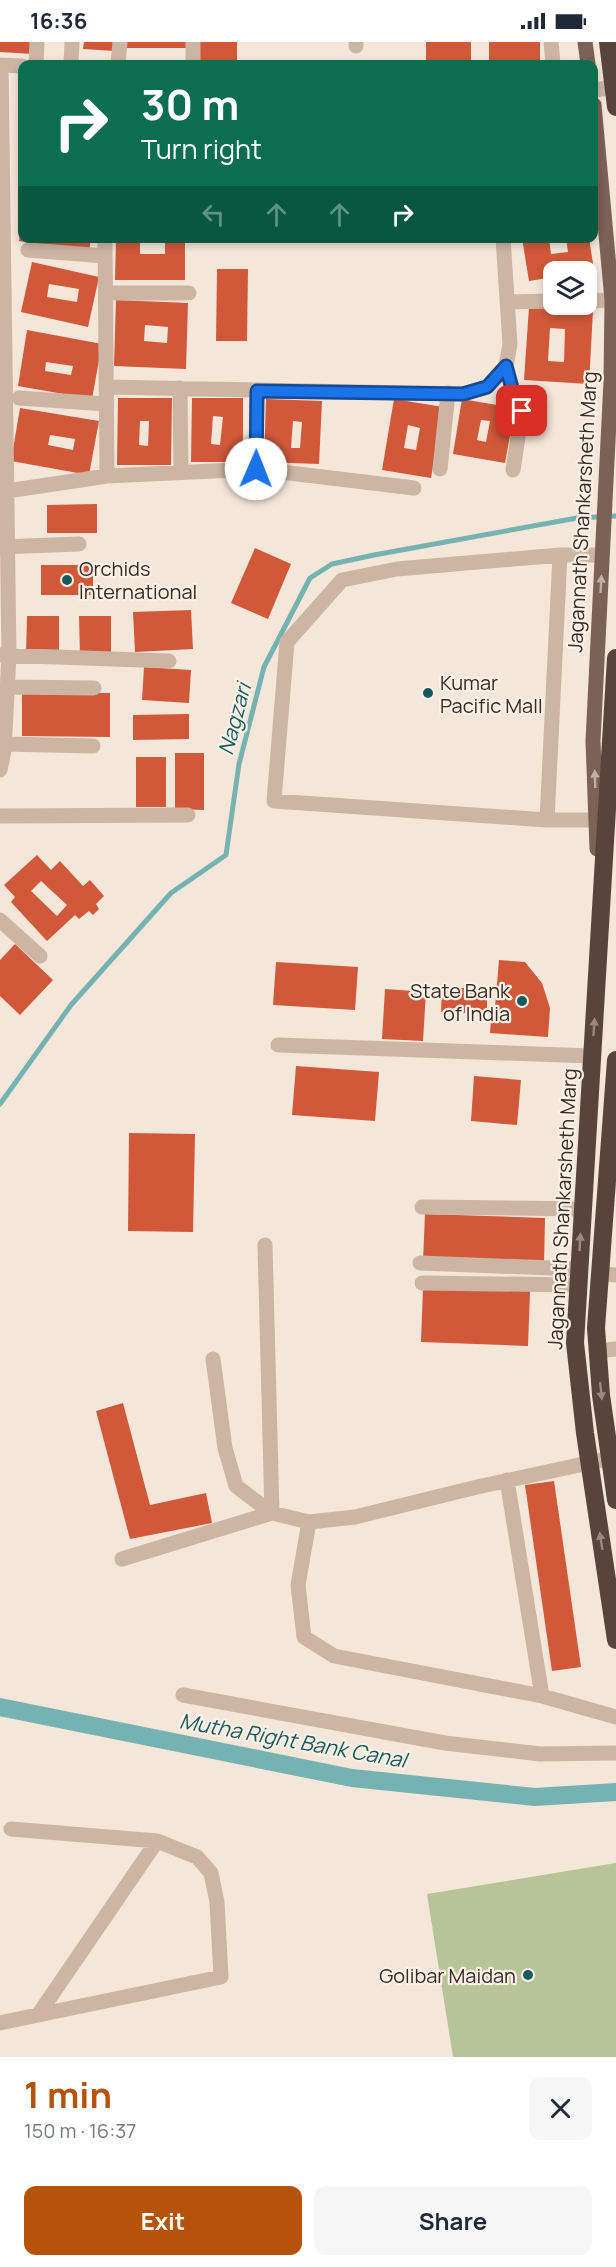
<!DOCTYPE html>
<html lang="en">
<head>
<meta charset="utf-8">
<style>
	:root { --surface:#fff; --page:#f6f6f7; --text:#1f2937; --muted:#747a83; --accent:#b45309 }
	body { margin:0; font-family:Manrope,sans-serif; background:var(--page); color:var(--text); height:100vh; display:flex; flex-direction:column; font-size:22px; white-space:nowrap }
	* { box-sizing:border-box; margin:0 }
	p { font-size:20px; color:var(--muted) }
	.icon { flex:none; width:33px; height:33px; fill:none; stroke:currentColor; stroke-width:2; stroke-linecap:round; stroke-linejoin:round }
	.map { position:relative; height:2015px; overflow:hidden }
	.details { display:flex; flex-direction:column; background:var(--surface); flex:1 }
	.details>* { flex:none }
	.top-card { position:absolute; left:18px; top:18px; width:580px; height:183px; border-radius:12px; box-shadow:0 3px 9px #0003; background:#0b6e4f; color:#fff; overflow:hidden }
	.fabs { position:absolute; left:543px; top:219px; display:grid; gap:12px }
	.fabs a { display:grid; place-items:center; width:54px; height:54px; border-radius:12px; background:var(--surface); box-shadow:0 3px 9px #0003; font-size:30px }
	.pin { position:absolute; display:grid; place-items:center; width:51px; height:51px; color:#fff; margin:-26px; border-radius:12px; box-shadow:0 3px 9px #0006 }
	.me { position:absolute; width:66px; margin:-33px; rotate:1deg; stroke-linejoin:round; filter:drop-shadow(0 0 4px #0008) }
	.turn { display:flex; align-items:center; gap:21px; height:126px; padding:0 24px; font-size:27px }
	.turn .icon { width:78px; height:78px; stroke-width:2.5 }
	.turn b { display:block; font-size:42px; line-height:51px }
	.lanes { display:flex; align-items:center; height:57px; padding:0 24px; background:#0003; justify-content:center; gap:30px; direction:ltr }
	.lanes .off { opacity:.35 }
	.round { display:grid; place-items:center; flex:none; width:63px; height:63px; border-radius:12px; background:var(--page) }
	.head { display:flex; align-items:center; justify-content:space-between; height:102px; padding:0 24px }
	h1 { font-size:36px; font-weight:700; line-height:45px; color:var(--accent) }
	.cta { display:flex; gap:12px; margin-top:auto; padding:12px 24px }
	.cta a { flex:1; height:69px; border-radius:12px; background:var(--accent); color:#fff; font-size:24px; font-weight:700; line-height:69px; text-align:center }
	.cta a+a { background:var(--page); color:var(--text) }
	.status { display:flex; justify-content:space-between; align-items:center; height:42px; padding:0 30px; background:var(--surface); direction:ltr }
	.status svg { height:16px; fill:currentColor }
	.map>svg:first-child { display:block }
	.pitch { fill:#b7c498 }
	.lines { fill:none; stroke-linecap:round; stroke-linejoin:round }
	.stream { stroke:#75b3b3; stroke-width:5 }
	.canal { stroke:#75b3b3; stroke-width:18 }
	.building { fill:#d1593a; fill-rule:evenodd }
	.minor { stroke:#cdb5a4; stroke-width:15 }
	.major { stroke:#7b6156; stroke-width:15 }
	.highway { stroke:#59443c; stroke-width:18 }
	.highway-bridge { stroke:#59443c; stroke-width:18 }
	.oneway { fill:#c1b0a5 }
	.oneway2 { fill:#9a8980 }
	.route-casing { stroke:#114b97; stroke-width:15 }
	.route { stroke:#1a73e8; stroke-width:10 }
	.poi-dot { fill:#185a5c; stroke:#fbf0e6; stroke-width:2 }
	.labels { text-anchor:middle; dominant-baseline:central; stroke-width:4.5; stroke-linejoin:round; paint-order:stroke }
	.street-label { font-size:20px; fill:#372b26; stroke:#fbf0e6 }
	.poi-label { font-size:20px; fill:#372b26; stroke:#fbf0e6; text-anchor:start }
	.water-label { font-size:21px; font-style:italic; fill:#185a5c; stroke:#fbf0e6 }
</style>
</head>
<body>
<div class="status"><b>16:36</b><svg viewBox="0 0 49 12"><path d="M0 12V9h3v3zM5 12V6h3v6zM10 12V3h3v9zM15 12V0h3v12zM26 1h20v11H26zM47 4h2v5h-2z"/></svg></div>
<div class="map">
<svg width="616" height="2015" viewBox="0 0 616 2015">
	<rect width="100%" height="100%" fill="#f4e6d9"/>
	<!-- pitch -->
	<path class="pitch" d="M616,1821V2015H453L427,1852Z"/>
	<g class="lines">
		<!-- stream -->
		<path class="stream" d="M0,1062L71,963L171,851L226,813L239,722L264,625L310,536L332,522L374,513L577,476L616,474"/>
		<!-- canal -->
		<path class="canal" d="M0,1665L352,1736L535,1755L616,1750"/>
	</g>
	<!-- building -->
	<path class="building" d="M0,0H34L33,12L0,10Z
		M84,0H115L114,9L83,7Z
		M125,0H189V6H125Z
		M200,0H237V19H200Z
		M426,0H471V18H426Z
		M489,0H540V21H489Z
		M21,181L22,196H91L89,210L19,199Z
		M116,196H140V212H165V196H185V238H115Z
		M522,196H549L551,212L568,210L566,196H589L594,228L554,230V235L529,239Z
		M32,220L99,235L88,285L21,270ZM49,242L79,247L77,260L47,255Z
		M217,227H248L247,299H216Z
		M116,258L188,261L186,327L114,324ZM145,283L168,285L167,301L144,299Z
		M529,265L593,269L589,342L524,338ZM550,286L565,287L564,320L548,319Z
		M27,288L102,302L92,357L18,344ZM46,320L73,324L71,333L45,329Z
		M118,356H172L171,423H117ZM140,379H149L148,404L139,403Z
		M192,356H243V420H191ZM213,374L223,375L220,403L211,402Z
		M266,357L322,359L319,422L264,420ZM293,379L302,380L300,406H291Z
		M394,357L443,365L431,436L382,428ZM408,383L420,386L416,408L404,406Z
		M462,357L515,366L505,421L453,412ZM481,378L490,379L486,400L477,398Z
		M20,366L99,379L89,433L11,419ZM50,393L75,397L73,408L48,403Z
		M97,462V491H47V463Z
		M255,506L291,522L268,577L231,561Z
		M41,523H93V553H41Z
		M191,568L193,607L135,610L133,570Z
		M27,574H59V613H26Z
		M79,574H111V614H80Z
		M144,625L191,628L189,661L142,658Z
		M22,650L110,651V695L22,694Z
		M189,672V697L133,698V673Z
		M175,711H204V768L175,767Z
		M136,715H166V765H136Z
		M37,813L51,828L60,819L83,844L90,838L104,854L96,862L99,867L93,873L89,869L79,877L75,873L47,899L11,860L15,855L4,843ZM41,839L67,863L57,874L31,849Z
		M15,902L53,938L20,973L0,954V918Z
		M499,918L525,920L542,941L550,966L548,995L490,991L491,977H494Z
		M276,920L358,925L355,968L273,963Z
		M442,945L487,947V972L441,970Z
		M385,947L426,950L423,999L382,997Z
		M296,1024L379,1030L375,1079L292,1073Z
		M474,1034L521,1038L517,1083L471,1079Z
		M129,1091L195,1092L193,1190L128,1189Z
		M425,1172L545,1176L544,1223L423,1219Z
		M423,1246L530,1249L528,1304L421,1300Z
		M123,1361L150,1463L206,1451L212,1481L130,1497L96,1369Z
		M554,1439L581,1625L552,1629L525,1443Z"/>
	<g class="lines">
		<!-- minor -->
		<path class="minor" d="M356,0V4
			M551,0L553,22
			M36,22L37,0
			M71,22L72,0
			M118,22L120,0
			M193,22V0
			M0,23L22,24
			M594,48L616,45
			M105,196L107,434
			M503,196L510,302L506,324L513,350L522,369L513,428
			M28,208L105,214
			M106,251H189
			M586,259L612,258
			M507,260L554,259
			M106,345L463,352L487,345L506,324
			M180,346L181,430
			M19,356L106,362
			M256,427L257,349
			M440,427L448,351
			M7,449L107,434L256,427L414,446
			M0,505L79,502
			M0,613L169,619
			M7,645L94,646
			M4,702L93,704
			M0,728L4,709L9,613L1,23
			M0,774L188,773
			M547,778L560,513
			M596,778H547L274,759L287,600L342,538L397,527L560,513H602
			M0,878L40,914
			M278,1003L592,1014
			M422,1165L582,1167
			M420,1221L579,1227
			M600,1232L616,1233
			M422,1241L578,1243
			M597,1309L616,1307
			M213,1317L225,1406L236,1444L272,1471L309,1480L355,1475L477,1445L616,1415
			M507,1438L542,1654
			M309,1480L298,1543L304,1595L334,1614L542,1654L616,1675
			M122,1517L272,1471L265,1203
			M183,1653L445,1701L540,1712L616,1711
			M38,1973L157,1799
			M0,1981L221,1935L217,1860L211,1831L197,1815L157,1799L11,1787"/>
		<!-- major -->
		<path class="major" d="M585,0L588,22
			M594,63L612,258L611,339L593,699L597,807"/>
		<!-- highway -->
		<path class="highway" d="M616,616L575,1301L585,1391L616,1598
			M616,1018L596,1286L601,1353L616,1458"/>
		<!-- highway-bridge -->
		<path class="highway-bridge" d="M608,0L616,65"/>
	</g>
	<!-- one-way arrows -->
	<defs><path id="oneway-solid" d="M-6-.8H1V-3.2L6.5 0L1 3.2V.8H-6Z" transform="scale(1.5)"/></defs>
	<g class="oneway">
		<use href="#oneway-solid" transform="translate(601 542) rotate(-87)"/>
		<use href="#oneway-solid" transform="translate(595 737) rotate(-92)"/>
	</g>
	<g class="oneway2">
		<use href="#oneway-solid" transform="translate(594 985) rotate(-86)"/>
		<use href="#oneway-solid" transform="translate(580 1200) rotate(-87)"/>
		<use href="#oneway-solid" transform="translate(601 1349) rotate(84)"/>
		<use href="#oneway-solid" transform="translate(601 1499) rotate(-99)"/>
	</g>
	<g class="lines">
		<defs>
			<path id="route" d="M256,427L257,349L463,352L487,345L506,324L513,350L522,369"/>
		</defs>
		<!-- route casing -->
		<use href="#route" class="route-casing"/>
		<!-- route -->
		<use href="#route" class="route"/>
	</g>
	<!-- markers -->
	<g class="poi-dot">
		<circle cx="67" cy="538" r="6"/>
		<circle cx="428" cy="651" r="6"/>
		<circle cx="522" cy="959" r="6"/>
		<circle cx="528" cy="1933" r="6"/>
	</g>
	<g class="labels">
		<!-- street labels -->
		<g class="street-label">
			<text transform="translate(582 470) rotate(-87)">Jagannath Shankarsheth Marg</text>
			<text transform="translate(562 1167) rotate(-87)">Jagannath Shankarsheth Marg</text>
		</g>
		<!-- poi labels -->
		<g class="poi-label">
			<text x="79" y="526">Orchids<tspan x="79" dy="23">International</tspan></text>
			<text x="440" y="640">Kumar<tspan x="440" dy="23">Pacific Mall</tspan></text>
			<text x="510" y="948" text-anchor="end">State Bank<tspan x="510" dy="23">of India</tspan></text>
			<text x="516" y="1933" text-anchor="end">Golibar Maidan</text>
		</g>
		<!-- water labels -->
		<g class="water-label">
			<text transform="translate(234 677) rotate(-75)">Nagzari</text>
			<text transform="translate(293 1698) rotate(10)">Mutha Right Bank Canal</text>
		</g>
	</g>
</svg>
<div class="fabs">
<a><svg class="icon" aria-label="layers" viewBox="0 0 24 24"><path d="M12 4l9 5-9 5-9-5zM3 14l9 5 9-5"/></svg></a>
</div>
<div class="pin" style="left:522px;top:369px;background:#d93025"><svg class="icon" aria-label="arrive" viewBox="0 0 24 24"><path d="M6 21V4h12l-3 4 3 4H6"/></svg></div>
<svg class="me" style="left:256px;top:427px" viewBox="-20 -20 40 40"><circle r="19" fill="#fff"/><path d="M0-13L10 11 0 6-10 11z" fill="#1a73e8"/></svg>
<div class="top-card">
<div class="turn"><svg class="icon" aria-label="right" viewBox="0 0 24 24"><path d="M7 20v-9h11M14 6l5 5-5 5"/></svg><div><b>30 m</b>Turn right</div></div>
<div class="lanes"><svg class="icon off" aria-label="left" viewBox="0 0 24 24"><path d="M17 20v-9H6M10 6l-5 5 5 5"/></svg><svg class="icon off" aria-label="ahead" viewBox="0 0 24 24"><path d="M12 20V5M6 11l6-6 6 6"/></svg><svg class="icon off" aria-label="ahead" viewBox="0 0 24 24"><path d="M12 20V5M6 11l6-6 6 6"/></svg><svg class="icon" aria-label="right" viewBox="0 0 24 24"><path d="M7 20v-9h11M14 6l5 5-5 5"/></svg></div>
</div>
</div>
<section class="details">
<div class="head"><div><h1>1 min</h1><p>150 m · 16:37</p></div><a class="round"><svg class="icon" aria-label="close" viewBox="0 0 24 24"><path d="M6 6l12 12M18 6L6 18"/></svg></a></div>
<div class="cta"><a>Exit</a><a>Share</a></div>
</section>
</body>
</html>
